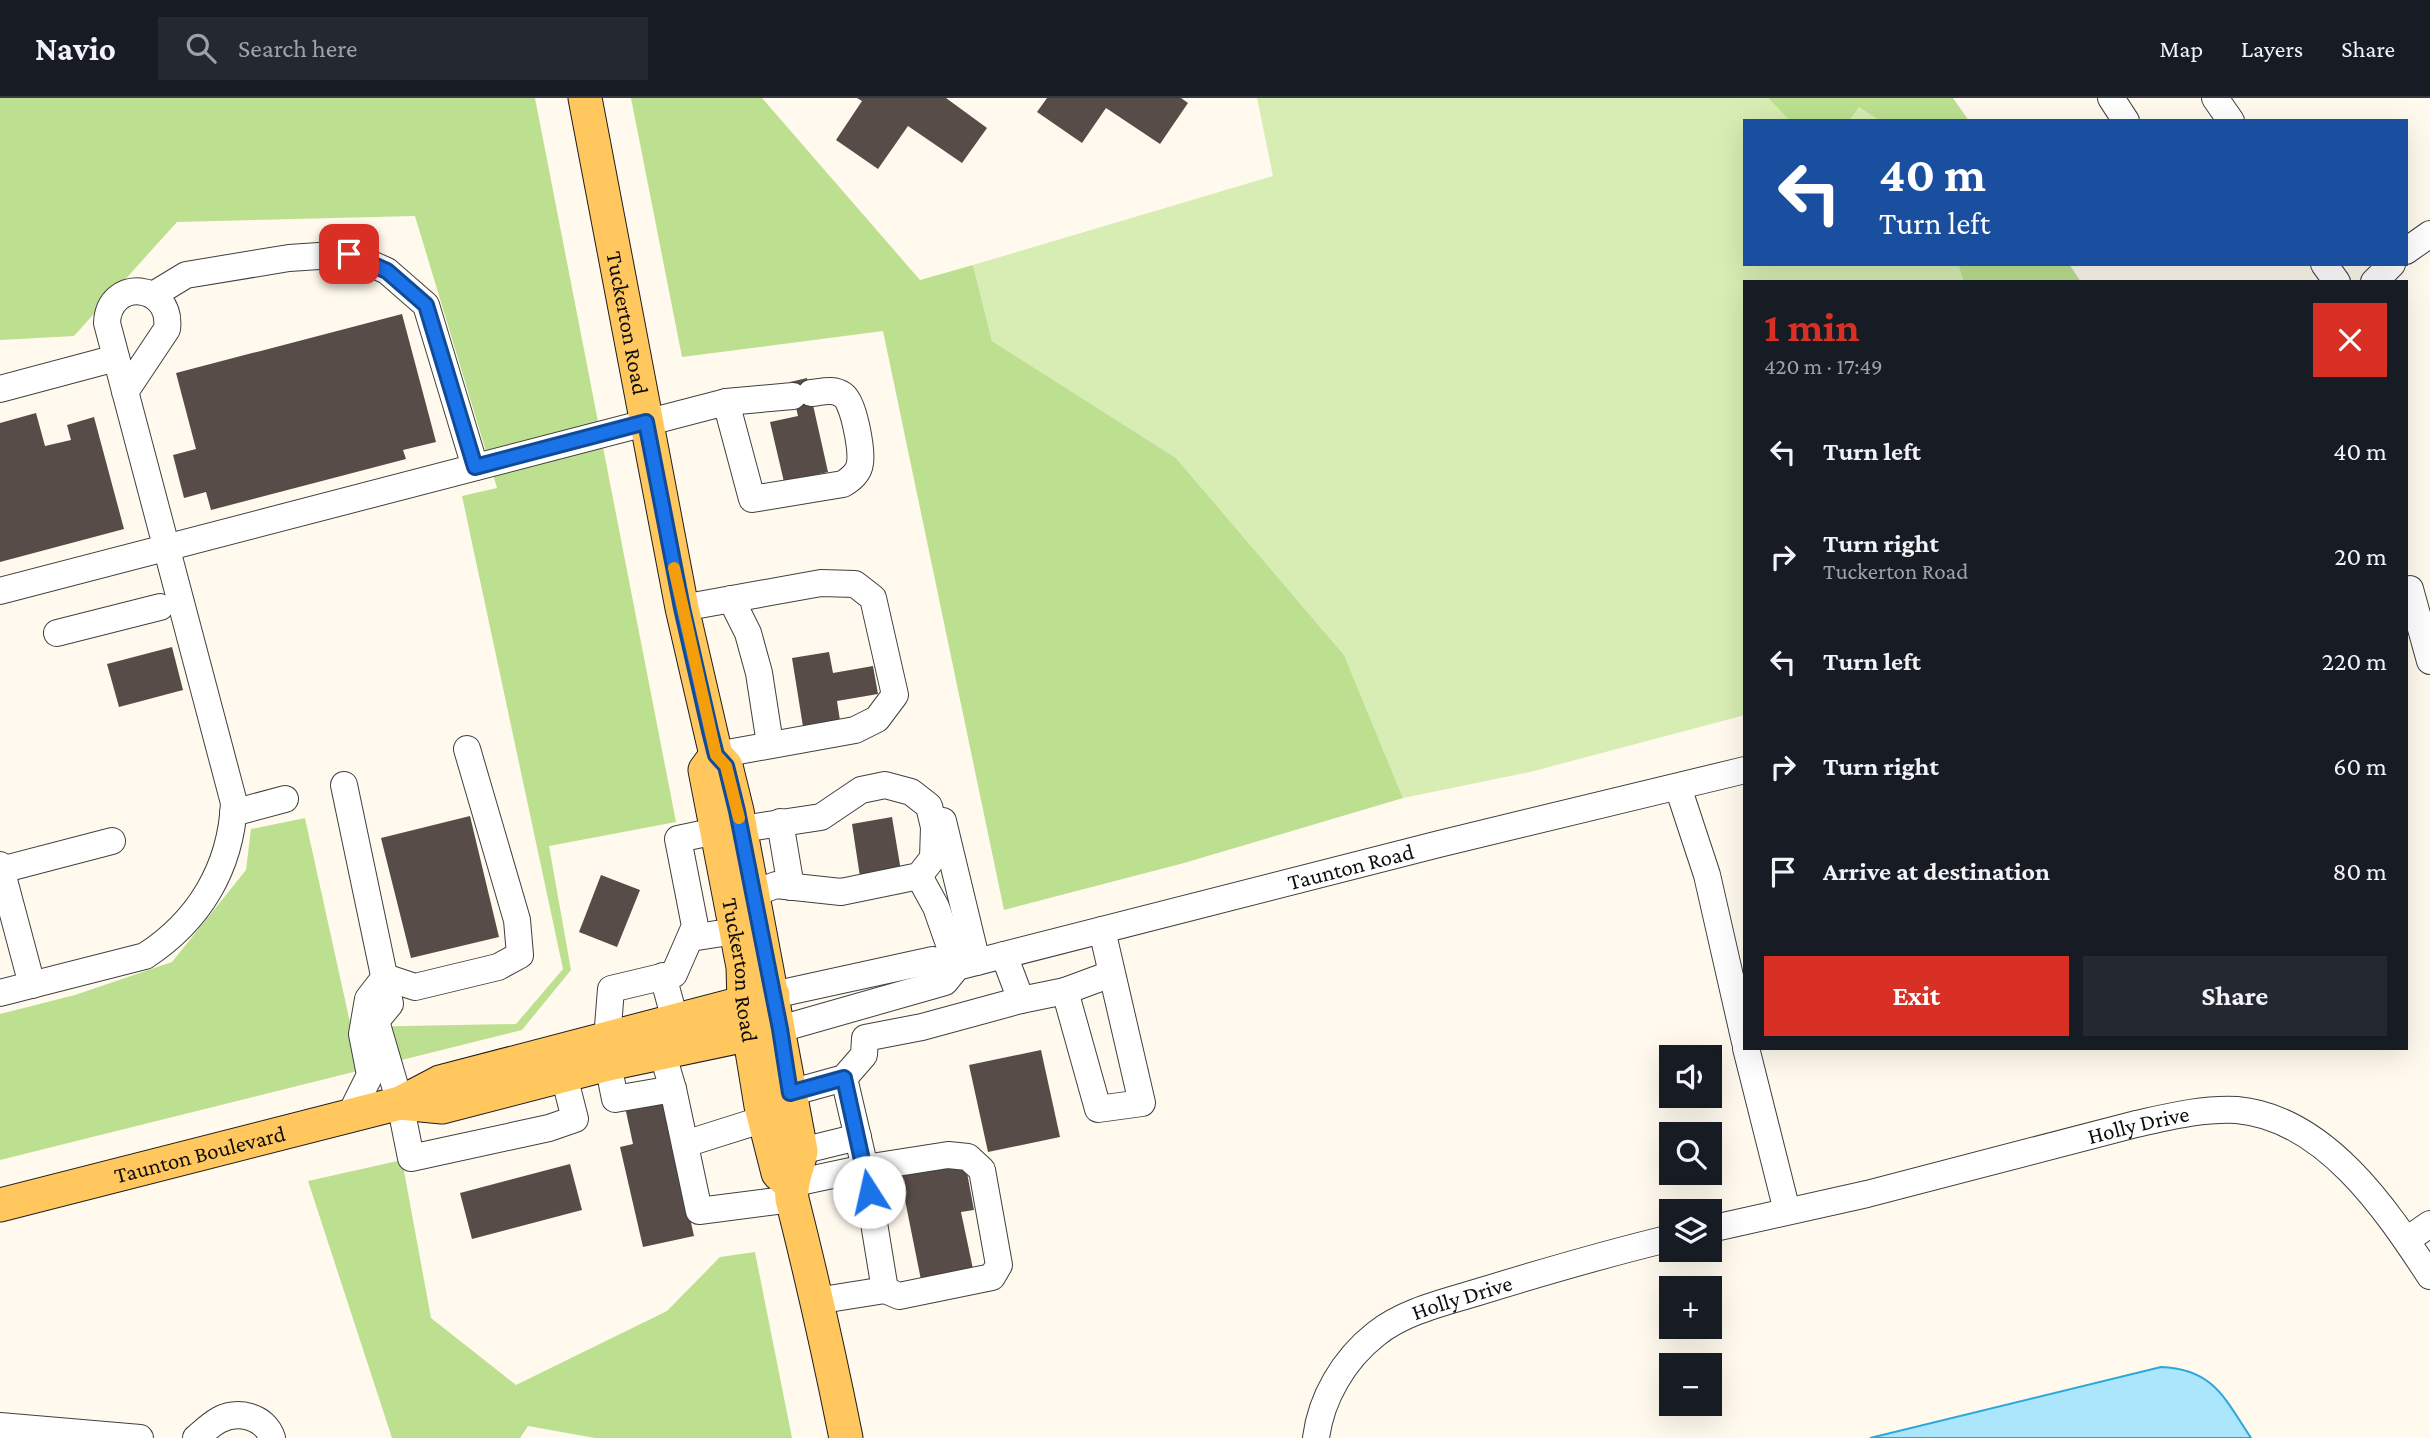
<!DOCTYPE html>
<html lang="en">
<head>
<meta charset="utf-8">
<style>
	:root { --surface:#171b24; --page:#242831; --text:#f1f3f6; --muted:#9ea1a6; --line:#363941; --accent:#d93025 }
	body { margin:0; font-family:"Crimson Pro",serif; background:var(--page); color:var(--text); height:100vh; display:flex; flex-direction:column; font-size:26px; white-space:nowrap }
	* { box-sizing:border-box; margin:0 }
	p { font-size:23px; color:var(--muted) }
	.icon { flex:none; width:38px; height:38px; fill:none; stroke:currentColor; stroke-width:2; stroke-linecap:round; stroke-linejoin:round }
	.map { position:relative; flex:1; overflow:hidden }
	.drawer { position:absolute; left:1743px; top:182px; width:665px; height:770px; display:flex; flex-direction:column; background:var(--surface); border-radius:0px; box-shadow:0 7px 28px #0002 }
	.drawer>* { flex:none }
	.banner { position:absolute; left:1743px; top:21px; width:665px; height:147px; border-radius:0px; box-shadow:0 7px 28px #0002; background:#1a4fa0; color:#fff; overflow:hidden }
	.buttons { position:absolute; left:1659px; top:947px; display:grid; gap:14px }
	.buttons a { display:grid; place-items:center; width:63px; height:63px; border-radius:0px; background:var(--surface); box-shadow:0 7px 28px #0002; font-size:35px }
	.pin { position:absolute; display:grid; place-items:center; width:60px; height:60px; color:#fff; margin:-30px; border-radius:14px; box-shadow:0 4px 10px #0006 }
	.me { position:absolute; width:77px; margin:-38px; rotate:350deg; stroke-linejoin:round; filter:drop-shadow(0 0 5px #0008) }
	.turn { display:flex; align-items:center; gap:24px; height:147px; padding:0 21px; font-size:32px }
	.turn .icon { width:91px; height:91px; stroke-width:2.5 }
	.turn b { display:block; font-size:49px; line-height:60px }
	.round { display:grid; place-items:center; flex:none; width:74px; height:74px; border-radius:0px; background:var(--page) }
	.headline { display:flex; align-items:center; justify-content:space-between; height:119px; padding:0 21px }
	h1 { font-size:42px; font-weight:700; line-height:52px; color:var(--accent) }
	.action { display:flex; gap:14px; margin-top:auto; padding:14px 21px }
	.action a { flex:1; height:80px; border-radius:0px; background:var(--accent); color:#fff; font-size:28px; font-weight:700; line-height:80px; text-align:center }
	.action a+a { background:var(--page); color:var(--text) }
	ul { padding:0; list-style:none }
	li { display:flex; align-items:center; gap:21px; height:105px; padding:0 21px }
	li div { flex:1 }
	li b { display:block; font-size:26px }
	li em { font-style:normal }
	header { display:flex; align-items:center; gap:42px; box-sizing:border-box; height:98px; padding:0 35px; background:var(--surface); border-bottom:2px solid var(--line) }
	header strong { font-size:33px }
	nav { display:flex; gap:38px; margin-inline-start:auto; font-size:24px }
	.search { width:490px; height:63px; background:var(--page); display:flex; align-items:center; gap:18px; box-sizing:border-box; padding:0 24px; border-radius:0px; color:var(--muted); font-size:26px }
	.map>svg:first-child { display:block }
	.green { fill:#d7edb3 }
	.forest { fill:#bce090 }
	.water { fill:#ace6fc; stroke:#2ca7da; stroke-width:2 }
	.building { fill:#574c48 }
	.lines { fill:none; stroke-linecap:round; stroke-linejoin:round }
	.minor-casing { stroke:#404040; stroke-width:28 }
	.major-casing { stroke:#1e1e1e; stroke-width:35 }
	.minor { stroke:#fff; stroke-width:26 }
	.major { stroke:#ffc75d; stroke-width:33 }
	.route-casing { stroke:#114b97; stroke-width:18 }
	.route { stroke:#1a73e8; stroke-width:12 }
	.slow { stroke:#f59e0b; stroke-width:12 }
	.labels { text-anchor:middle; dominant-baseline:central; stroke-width:7; stroke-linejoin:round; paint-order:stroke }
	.street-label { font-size:23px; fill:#0d0d0d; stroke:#fff }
</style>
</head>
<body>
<header>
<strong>Navio</strong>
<div class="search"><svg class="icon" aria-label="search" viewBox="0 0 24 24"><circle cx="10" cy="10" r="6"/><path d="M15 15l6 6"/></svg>Search here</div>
<nav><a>Map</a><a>Layers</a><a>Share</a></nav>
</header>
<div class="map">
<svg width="2430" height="1340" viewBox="0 0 2430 1340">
	<rect width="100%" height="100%" fill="#fffaed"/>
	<!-- green -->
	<path class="green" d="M1257,0H1768L1790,23H1745V166H1958L1964,184H1745V617L1530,674L1403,700L1344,557L1176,360L992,243L973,167L1273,78Z
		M1859,9L1880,23H1849Z"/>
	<!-- forest -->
	<path class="forest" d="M0,0H535L676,724L549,748L571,872L522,932L0,1062V916L75,897L172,864L246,772L251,731L305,720L351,929L516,926L563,871L462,398L497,390L415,118L177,124L74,238L0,242Z
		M631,0H762L920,182L973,167L992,243L1176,360L1344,557L1403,700L1184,765L1004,812L883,233L682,259Z
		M1768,0H1953L1969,23H1880L1859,9L1849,23H1790Z
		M1958,166H2069L2081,184H1964Z
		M402,1062L431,1220L516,1287L667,1213L720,1159L755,1154L792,1340H595L528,1328L520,1340H392L308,1083Z"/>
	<!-- water -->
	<path class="water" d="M2161,1269C2214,1271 2225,1301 2251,1340H1870Z"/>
	<!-- building -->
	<path class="building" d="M857,0H946L987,30L962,65L908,28L878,71L836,42L862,3Z
		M1047,0H1181L1188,5L1160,46L1106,10L1082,45L1037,14Z
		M402,216L436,344L403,352L406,361L211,412L206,394L184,400L173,357L196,351L176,275Z
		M807,280L828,374L784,384L770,324L798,318L790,284Z
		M36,315L45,348L71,342L67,327L94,319L124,431L0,464V325Z
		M172,549L183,592L119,609L107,566Z
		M829,554L833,575L873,568L878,596L837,603L841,629L804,635L792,560Z
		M470,718L499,839L411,860L381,740Z
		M892,719L901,773L860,779L852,726Z
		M601,777L640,792L617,849L579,834Z
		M1041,952L1060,1039L988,1054L969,967Z
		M663,1000L694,1138L643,1149L620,1049L633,1046L625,1009Z
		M965,1064L974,1112L961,1114L973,1171L921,1182L900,1077Z
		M570,1066L582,1112L472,1141L460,1095Z"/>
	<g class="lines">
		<defs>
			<g id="minor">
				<path d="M2111,0L2126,23"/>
				<path d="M2215,0L2231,23"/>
				<path d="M2406,153L2430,136"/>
				<path d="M2324,166L2337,184"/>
				<path d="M2374,184L2392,166"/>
				<path d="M153,197L186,177L289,160L349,156L387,173L426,207L475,369"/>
				<path d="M0,291L116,260"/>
				<path d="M726,304L793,298"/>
				<path d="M2410,491L2430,563"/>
				<path d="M0,493L726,304L752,401L843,386C851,381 859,375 860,365C862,352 854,304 843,297C833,290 822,294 811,295"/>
				<path d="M731,501L748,535L759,575L770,646"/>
				<path d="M682,510L821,485L855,486L873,500L895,597L877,621L855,632L716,657"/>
				<path d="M57,535L160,509"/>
				<path d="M344,687L390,906L376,923L400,1005L411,1060L549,1030L575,1021L564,978"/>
				<path d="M1678,689L1707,777L1745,944"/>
				<path d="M233,715L285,701"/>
				<path d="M943,723L977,864"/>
				<path d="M780,724L791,789"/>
				<path d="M741,731L821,719L861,692L885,687L911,694L929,708L934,729L933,760L919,778L841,794L776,787L752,796"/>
				<path d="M0,767L32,887"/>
				<path d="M1,772L112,743"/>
				<path d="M919,778L936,809L957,869"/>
				<path d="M691,840L735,833"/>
				<path d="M1004,857L1021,902L1065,893L1098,1011L1142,1005L1102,832"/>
				<path d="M663,878L675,922"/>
				<path d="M385,879L415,889L498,869L520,857L517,822L467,651"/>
				<path d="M1065,893L1111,876"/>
				<path d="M0,895L145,858C199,823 231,770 234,705L107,225C109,179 173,185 167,231L125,294"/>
				<path id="s1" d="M773,897L933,862L957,869L1439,746L1745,672"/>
				<path d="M780,931L945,884L957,869"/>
				<path d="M607,941L611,891L674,876L695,828L678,741L716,733"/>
				<path d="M1746,950L1787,1113"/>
				<path d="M662,954L673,991L699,1113L792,1101"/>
				<path d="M608,966L615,1001L673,991"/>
				<path d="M844,980L865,1070L948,1057L968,1059L982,1072L999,1167L992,1179L899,1198L885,1192"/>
				<path d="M790,995L844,980L864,957L865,940L922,929L1021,902"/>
				<path d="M349,1019L370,977L362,936L368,901L385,879"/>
				<path d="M685,1046L764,1021"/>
				<path d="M801,1053L858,1039"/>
				<path d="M790,1086L865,1070L885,1192L816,1203"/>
				<path id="s2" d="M1710,1131L1867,1096L2136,1026C2168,1019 2203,1010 2237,1012C2325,1020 2386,1111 2430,1178"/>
				<path d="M2407,1142L2430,1126"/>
				<path d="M0,1328L140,1340"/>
				<path d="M196,1340C203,1334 210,1327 219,1322C238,1312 265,1318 272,1340"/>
				<path id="s3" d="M1316,1340C1321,1300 1344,1261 1376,1236C1403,1214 1442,1205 1475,1195C1540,1175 1605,1156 1671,1140"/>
			</g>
			<g id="major">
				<path id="s4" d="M585,0L682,510L716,657L726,668L737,713L801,1053C798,1071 790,1083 792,1101C812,1180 830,1260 846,1340"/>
				<path id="s5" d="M716,657L705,672L743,869L744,904L761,1008L778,1075L790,1086"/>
				<path d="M400,1005L442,1009L608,966L770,932"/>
				<path id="s6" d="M0,1107L400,1005L440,984L773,897"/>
			</g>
		</defs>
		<!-- minor casing -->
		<use href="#minor" class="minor-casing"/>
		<!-- major casing -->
		<use href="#major" class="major-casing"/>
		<!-- minor -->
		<use href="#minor" class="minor"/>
		<!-- major -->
		<use href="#major" class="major"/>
	</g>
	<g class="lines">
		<defs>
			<path id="route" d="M349,156L387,173L426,207L475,369L646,324L682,510L710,633L716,657L726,668L737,713L780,931L790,995L844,980L869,1094"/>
		</defs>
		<!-- route casing -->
		<use href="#route" class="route-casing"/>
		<!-- route -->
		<use href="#route" class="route"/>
		<!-- slow -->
		<path class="slow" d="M674,470L716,657L726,668L739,720"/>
	</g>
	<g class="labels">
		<!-- street labels -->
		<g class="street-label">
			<text stroke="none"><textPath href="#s4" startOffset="229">Tuckerton Road</textPath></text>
			<text stroke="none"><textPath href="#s1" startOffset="595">Taunton Road</textPath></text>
			<text stroke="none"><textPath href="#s5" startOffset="222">Tuckerton Road</textPath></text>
			<text stroke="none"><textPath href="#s2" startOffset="441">Holly Drive</textPath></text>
			<text stroke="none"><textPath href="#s6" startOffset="206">Taunton Boulevard</textPath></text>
			<text stroke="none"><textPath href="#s3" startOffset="217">Holly Drive</textPath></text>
		</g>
	</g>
</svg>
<div class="buttons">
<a><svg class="icon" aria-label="sound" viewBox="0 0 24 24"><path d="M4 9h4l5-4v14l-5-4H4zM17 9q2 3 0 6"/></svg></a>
<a><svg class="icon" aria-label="search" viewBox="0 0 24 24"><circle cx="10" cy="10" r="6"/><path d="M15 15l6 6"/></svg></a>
<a><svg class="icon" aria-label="layers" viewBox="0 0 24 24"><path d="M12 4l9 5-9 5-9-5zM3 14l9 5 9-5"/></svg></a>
<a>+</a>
<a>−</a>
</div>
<div class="pin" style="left:349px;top:156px;background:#d93025"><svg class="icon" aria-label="arrive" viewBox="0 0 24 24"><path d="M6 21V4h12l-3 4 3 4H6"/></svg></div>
<svg class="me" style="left:869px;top:1094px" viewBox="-20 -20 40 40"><circle r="19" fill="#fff"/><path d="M0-13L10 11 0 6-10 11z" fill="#1a73e8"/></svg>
<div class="banner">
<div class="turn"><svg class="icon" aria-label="left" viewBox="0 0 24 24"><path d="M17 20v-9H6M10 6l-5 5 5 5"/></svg><div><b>40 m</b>Turn left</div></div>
</div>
<section class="drawer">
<div class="headline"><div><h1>1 min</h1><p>420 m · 17:49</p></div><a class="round" style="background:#d93025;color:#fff"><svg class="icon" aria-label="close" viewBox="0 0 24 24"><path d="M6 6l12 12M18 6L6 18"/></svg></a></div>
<ul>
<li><svg class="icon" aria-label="left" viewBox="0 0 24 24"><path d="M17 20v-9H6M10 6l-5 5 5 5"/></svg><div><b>Turn left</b></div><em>40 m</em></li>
<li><svg class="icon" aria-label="right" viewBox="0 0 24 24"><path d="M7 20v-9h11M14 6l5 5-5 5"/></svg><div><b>Turn right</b><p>Tuckerton Road</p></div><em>20 m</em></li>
<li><svg class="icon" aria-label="left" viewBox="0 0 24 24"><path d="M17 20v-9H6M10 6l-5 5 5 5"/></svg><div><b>Turn left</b></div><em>220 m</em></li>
<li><svg class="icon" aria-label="right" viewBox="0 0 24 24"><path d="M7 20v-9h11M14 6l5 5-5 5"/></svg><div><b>Turn right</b></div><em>60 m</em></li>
<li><svg class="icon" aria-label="arrive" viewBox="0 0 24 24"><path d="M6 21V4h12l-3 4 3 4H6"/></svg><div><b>Arrive at destination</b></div><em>80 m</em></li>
</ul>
<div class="action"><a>Exit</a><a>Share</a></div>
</section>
</div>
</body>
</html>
